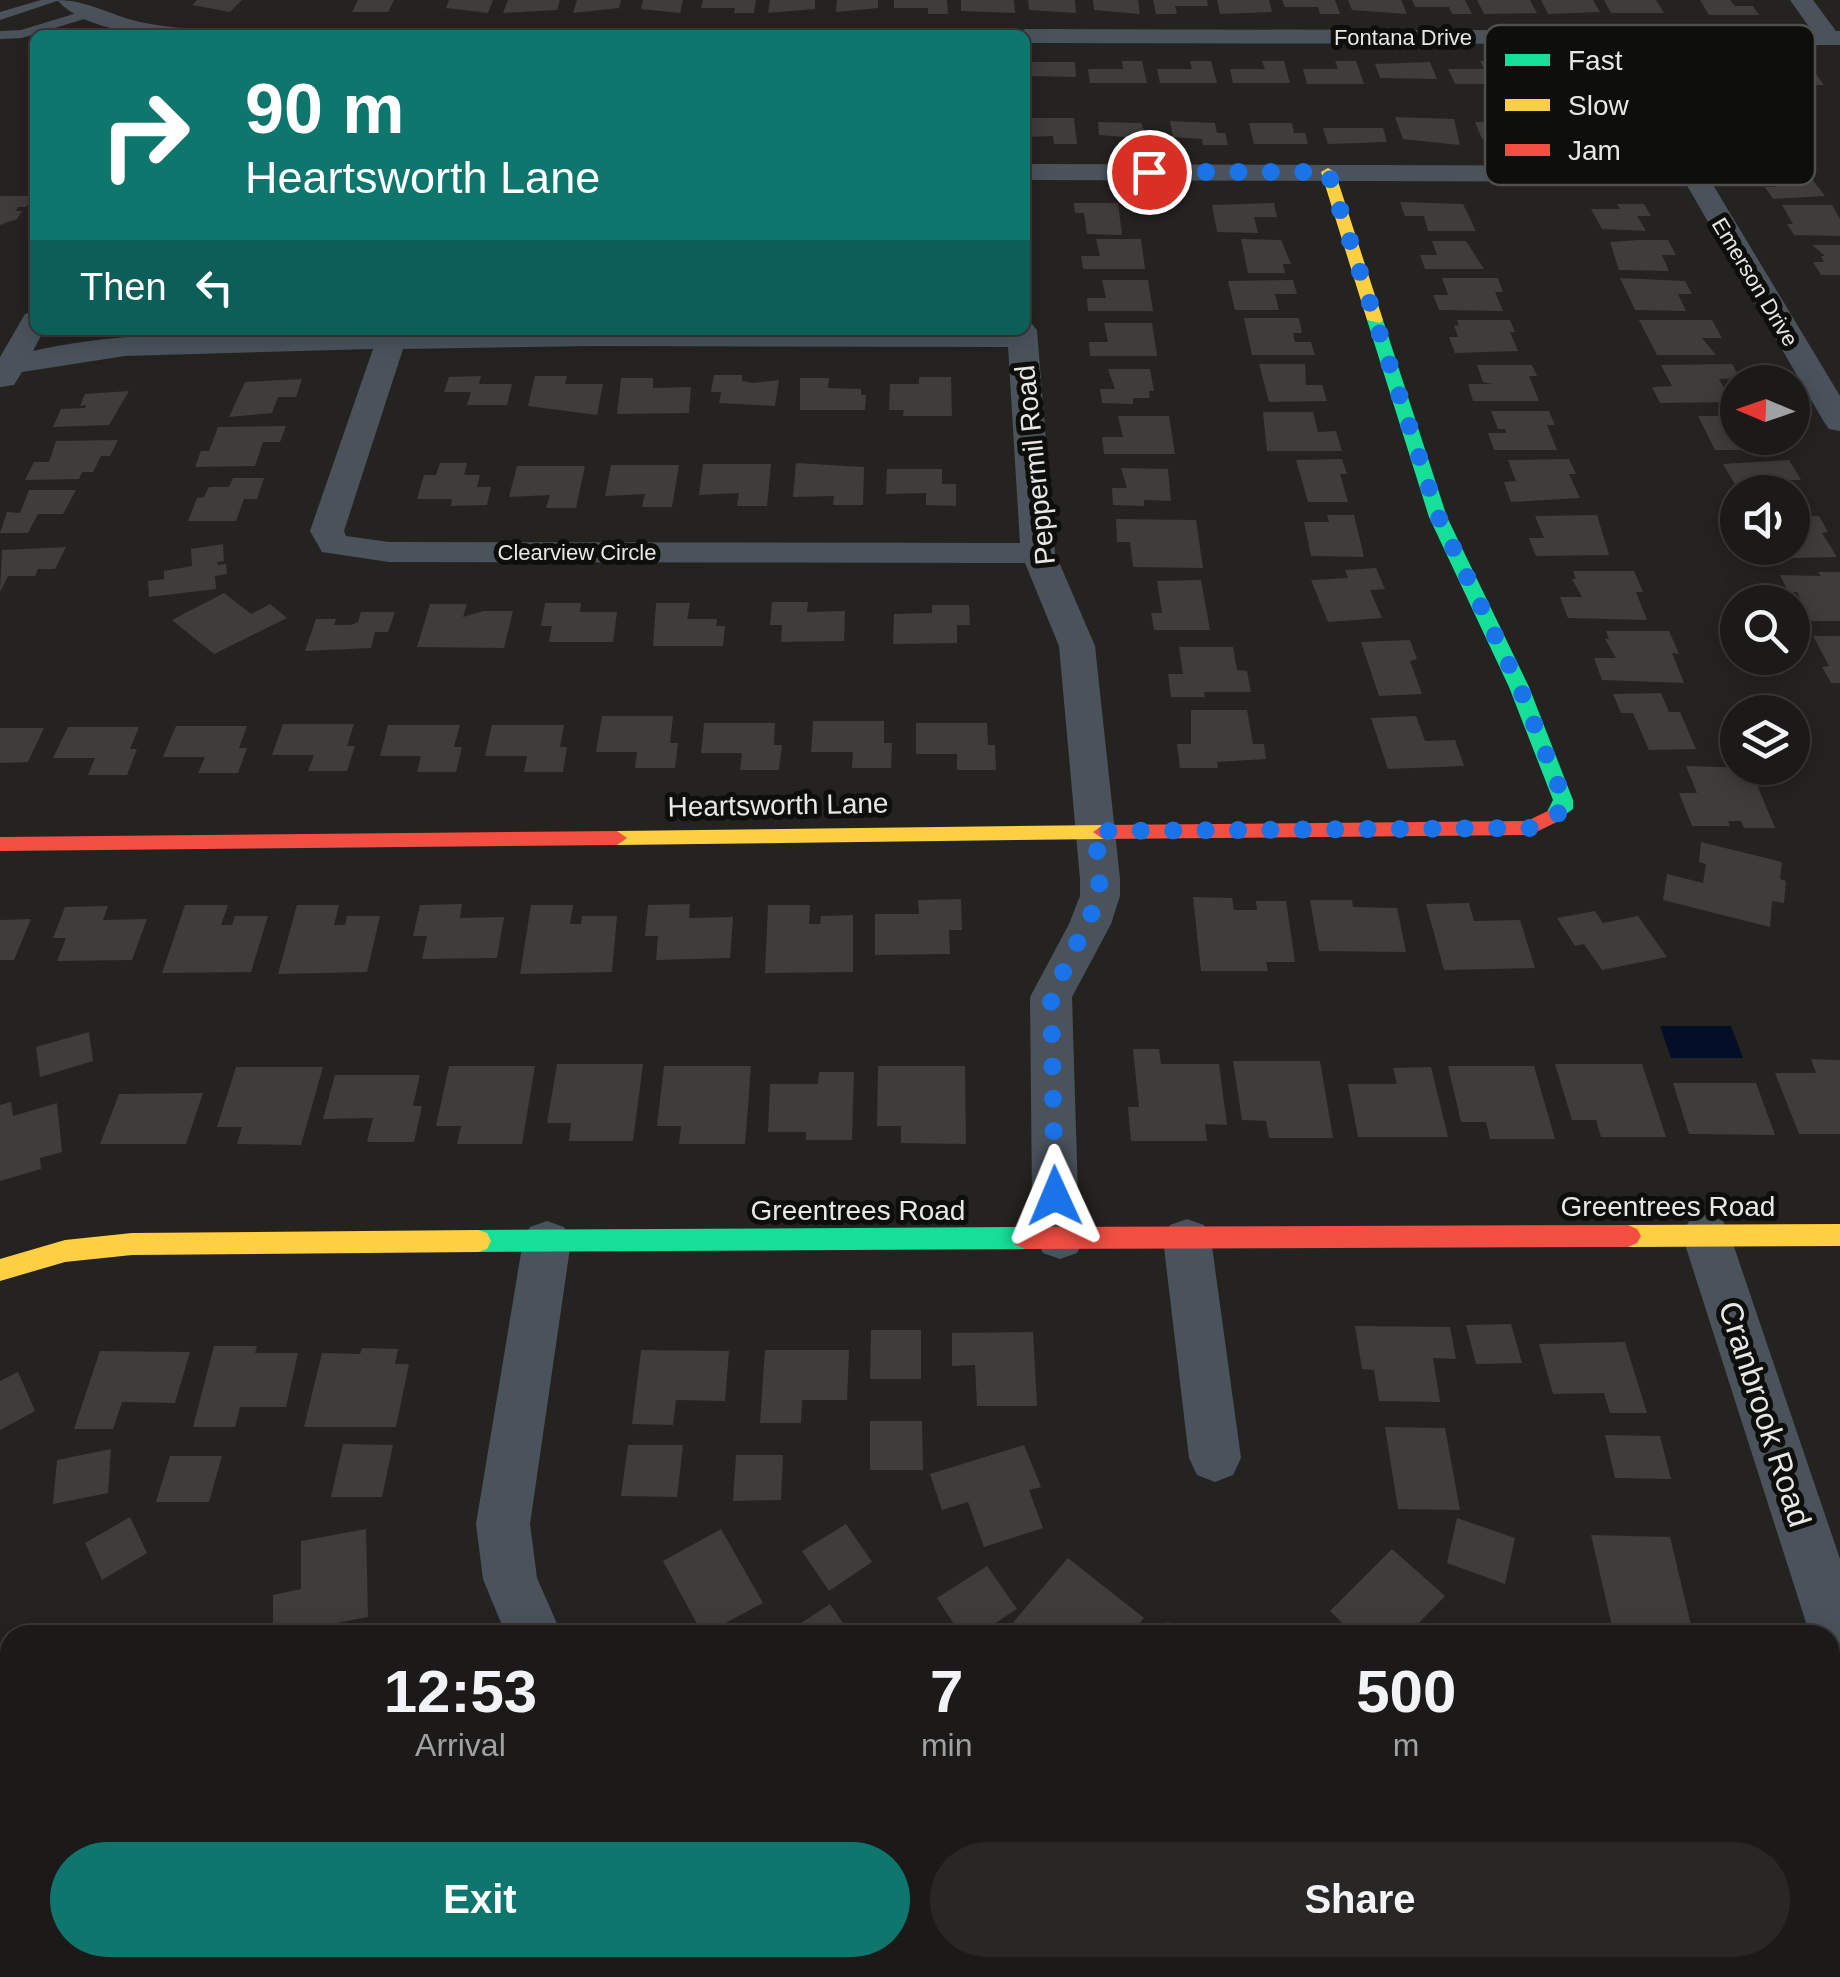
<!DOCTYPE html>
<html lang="en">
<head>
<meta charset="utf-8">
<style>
	:root { --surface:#1c1a18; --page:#292725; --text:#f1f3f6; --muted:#a0a1a2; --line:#3a3837; --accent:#0f766e }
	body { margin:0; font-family:Arial,sans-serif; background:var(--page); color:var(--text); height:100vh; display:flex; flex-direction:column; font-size:38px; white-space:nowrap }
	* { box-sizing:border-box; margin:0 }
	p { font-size:32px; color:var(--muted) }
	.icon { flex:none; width:55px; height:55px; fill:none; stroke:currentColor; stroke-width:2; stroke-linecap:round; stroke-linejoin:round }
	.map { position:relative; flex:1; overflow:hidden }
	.panel { position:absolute; left:0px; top:1625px; width:1840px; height:352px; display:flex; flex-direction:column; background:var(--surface); border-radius:30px 30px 0 0; box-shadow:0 5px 25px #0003,0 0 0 2px var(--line) }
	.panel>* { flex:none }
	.guide { position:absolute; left:30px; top:30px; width:1000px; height:305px; border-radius:15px; box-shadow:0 5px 25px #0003,0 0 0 2px var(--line); background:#0f766e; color:#fff; overflow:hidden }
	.needle { width:65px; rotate:272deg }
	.tools { position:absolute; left:1720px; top:365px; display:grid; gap:20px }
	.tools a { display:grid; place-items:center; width:90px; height:90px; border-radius:50%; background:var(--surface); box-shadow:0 5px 25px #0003,0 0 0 2px var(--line); font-size:50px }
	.pin { position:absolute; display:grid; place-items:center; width:85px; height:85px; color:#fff; margin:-42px; border:5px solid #fff; border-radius:50%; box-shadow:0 2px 10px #0007 }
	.me { position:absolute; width:110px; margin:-55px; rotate:359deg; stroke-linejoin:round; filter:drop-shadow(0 0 8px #0008) }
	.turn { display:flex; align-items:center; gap:35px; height:210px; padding:0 50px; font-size:45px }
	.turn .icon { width:130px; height:130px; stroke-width:2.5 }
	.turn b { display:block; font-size:70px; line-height:85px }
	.then { display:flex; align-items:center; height:95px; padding:0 50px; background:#0003; gap:20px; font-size:38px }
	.eta { display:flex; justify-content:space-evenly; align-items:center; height:170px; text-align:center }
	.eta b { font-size:60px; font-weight:600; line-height:70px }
	.action { display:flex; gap:20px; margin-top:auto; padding:20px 50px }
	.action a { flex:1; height:115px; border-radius:60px; background:var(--accent); color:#fff; font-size:40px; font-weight:600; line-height:115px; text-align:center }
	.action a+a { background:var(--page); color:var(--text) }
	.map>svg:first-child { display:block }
	.water { fill:#030f28 }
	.building { fill:#3f3c3b }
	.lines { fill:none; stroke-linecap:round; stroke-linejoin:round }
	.path { stroke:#53595c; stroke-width:8; stroke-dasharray:10 10; stroke-linecap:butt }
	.lane { fill:#4a535c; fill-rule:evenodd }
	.street { fill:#4a535c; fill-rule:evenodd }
	.fast { fill:#16e098; fill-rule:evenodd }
	.slow { fill:#ffcf43; fill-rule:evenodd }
	.jam { fill:#f24e42; fill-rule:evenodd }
	.route { stroke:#1a73e8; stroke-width:18; stroke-dasharray:0 32.4 }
	.labels { text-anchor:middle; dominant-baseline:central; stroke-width:10; stroke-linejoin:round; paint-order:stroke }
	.far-street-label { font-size:22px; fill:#e8e7e3; stroke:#0e0e0b }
	.street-label { font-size:28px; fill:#e8e7e3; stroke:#0e0e0b }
	.near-street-label { font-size:32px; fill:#e8e7e3; stroke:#0e0e0b }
	.key { fill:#0e0e0b; stroke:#4f4f4c; stroke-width:2.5 }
	.key-label { font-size:28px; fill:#e8e7e3 }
</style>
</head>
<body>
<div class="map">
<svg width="1840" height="1977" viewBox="0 0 1840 1977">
	<rect width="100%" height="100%" fill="#252320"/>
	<!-- water -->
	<path class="water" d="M1660,1026H1731L1743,1058H1671Z"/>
	<!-- building -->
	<path class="building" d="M197,0H242L230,12L192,5Z
		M358,0H394L388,12H352Z
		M449,0H493L488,13L446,8Z
		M508,0H560L557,10L503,13Z
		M577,0H621L619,8L573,13Z
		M643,0H683L680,13L641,9Z
		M703,0H756L754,13H734L735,8H701Z
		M770,0H815V9L768,13Z
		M837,0H878V8L836,12Z
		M894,0H947L948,14H928V8H894Z
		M961,0H1014L1015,13L961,11Z
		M1028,0H1075L1076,13L1029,10Z
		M1093,0H1138L1140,14L1094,10Z
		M1153,0H1207L1208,6H1175L1177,14H1156Z
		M1217,0H1269L1272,12L1220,14Z
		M1282,0H1335L1340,14H1320L1318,7H1285Z
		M1348,0H1401L1407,14L1352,10Z
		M1412,0H1465L1472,14H1452L1449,7H1415Z
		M1477,0H1530L1537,13L1484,14Z
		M1541,0H1593L1600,12L1548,14Z
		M1604,0H1656L1664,13H1611Z
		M1700,0H1730L1735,6H1753L1759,15H1709Z
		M1122,61H1142L1147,83H1090L1088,69H1123Z
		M1190,61H1211L1217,83H1160L1157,69H1192Z
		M1262,61H1284L1290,83H1233L1230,69H1265Z
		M1335,61H1356L1364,84H1307L1303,69H1338Z
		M1480,61H1501L1512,84H1455L1448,69H1484Z
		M1025,62H1075L1076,77L1025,76Z
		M1430,62L1437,79L1380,78L1375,64Z
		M1786,62H1807L1824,85H1767L1757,71H1792Z
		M1395,117L1454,119L1460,145L1403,139Z
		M1025,118H1074L1077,144H1054L1053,136L1025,137Z
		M1170,121L1215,123L1217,133H1225L1228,145H1203L1202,139L1173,137Z
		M1098,122L1141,123L1150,144H1126L1125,137L1099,135Z
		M1475,122H1524L1529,134H1538L1543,145L1482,139Z
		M1249,123H1292L1294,133H1305L1308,144H1254Z
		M1323,128H1383L1387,142L1328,144Z
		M1767,172H1807L1825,196L1773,199L1765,187H1777Z
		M0,196H33L26,207H18L16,211H22L17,219L0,225Z
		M1400,202L1463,204L1476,231H1428L1424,216H1405Z
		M1074,203H1118L1122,235L1087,234L1084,213H1075Z
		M1274,203L1277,217H1254L1258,233L1217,232L1212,205Z
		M1617,204H1644L1651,216H1637L1646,231L1602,229L1591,209H1620Z
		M1782,205H1832L1840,219V236L1794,235L1787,224H1793Z
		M1096,239H1141L1145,269H1083L1081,256H1100Z
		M1241,239L1281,240L1291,264H1283L1285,273H1248Z
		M1638,240H1668L1676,255H1662L1669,271L1619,270L1610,242Z
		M1432,241H1466L1484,269H1425L1420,255H1437Z
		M1812,245H1840V275H1821L1813,262H1824L1821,256H1825Z
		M1442,278H1498L1503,292H1495L1503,311L1439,310L1433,295H1448Z
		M1620,278L1685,281L1692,294H1678L1686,311L1635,310Z
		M1102,280H1148L1153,311H1088L1087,298H1106Z
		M1293,280L1297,294H1275L1279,310H1235L1228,281Z
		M1244,318H1299L1302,333H1293L1295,342H1311L1315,355H1252Z
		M1457,320H1510L1515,332H1510L1518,351L1455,353L1449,337H1458L1454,325L1459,326Z
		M1639,320H1712L1722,338H1702L1716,355H1657Z
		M1104,323H1152L1157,356H1090L1089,342H1108Z
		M1259,364H1305L1306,385H1322L1327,401L1269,402Z
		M1732,364L1740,378L1719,379L1732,402L1660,403L1652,387L1672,386L1661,365Z
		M1477,365H1532L1537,376H1529L1539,401H1473L1468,384H1492L1483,382Z
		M1108,369H1150L1154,391H1149L1150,398H1133V404L1102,403L1100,389H1115Z
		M714,375H742V381L753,383L779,380L775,406L719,403L721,392H711Z
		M481,376L479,384H512L507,405H467L471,392H444L449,377Z
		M535,376H567L565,384H603L597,415L528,406Z
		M919,377H951L952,416H903L904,410H889L890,384H919Z
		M621,378H653V388L691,387L689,413L617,414Z
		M800,378H829L828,388L861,389V395H866L865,410H800Z
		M302,379L296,397H278L272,413L229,417L245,382Z
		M129,391L109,425L53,427L61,409L85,408L86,405L80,406L85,394Z
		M1491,411H1549L1555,425H1547L1557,450H1494L1488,433H1506L1505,429H1498Z
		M1730,411H1738V438H1758L1764,450H1715L1698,416H1733Z
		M1263,412H1313L1318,432L1336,431L1342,451H1267Z
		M1118,416H1169L1175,454H1104L1102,437H1123Z
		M286,426L280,442H263L255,466L195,467L201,451H209L218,427Z
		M118,440L110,456H101L93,472H82L79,479L25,480L34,462H49L56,441Z
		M1342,459L1347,474H1340L1348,502H1308L1296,460Z
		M1569,459L1576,474H1569L1580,498L1511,502L1504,482L1516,481L1508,460Z
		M1789,460L1801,480H1786L1798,499H1792V492H1738V500L1731,488H1737L1723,464Z
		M440,463H467L464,475H480L477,487H491L487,505L451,506L452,499H417L424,475H436Z
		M796,463L864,467L863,505H833L834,496L793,497Z
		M703,464H771L767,506H737L739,493L699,495Z
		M611,465H679L672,507H642L645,494L605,496Z
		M517,466H585L576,508H546L550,495L509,497Z
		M1121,468L1168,469L1171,501L1144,500V506L1113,505L1112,488H1127Z
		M887,469H942V484H956V506L926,505V493L886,494Z
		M233,478H264L257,499H244L236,521H188L197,498L204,497L209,487H229Z
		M29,490H76L63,514H38L28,533H0L7,512L20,513Z
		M1327,515H1354L1364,557L1311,556L1304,522H1329Z
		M1597,515L1609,555L1536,556L1529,538H1544L1535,516Z
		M1819,516L1828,532L1822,533L1837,557L1793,558L1787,548H1792V517Z
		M1116,519L1196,520L1203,568L1133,567L1130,542H1117Z
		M223,544L224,561L217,562L218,565L226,564L227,574L215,576L216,589L149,597L148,581L164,579V571L192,566L191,549Z
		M66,547L55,569H38L35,576H8L0,592L2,550Z
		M1376,568L1385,589L1370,590L1382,618L1328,622L1311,580L1348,578L1345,570Z
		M1573,571H1634L1643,592H1636L1647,620L1568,618L1560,597H1582L1572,579H1576Z
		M1818,572H1840V621H1811L1797,592H1788L1780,575L1821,576Z
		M1201,580L1210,630H1154L1151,613H1162L1157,581Z
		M224,593L251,614L270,604L287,618L214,654L172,620Z
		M772,602H808L807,612L845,611L844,641L781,642L782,625H770Z
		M545,603H581L580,612H617L613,642H549L552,626H541Z
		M656,603H690L687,619H717L716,626H725L723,646H653Z
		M430,604H467L463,617L484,611H513L504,648L417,647Z
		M932,605H969L970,625H957V643L893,644L894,614L932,613Z
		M361,612H395L388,632H375L371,648L305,651L316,619H336L334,625H351L358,622Z
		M1606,631H1669L1679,654L1672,653L1684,683L1602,680L1594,658H1616L1605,639H1609Z
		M1813,636H1840V683H1831L1822,667L1829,666Z
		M1410,640L1417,659L1410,661L1422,694L1379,696L1361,642Z
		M1179,647H1233L1237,670L1247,671L1251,692H1204L1205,697H1171L1168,674H1183Z
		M1661,693L1669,712H1680L1696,749L1649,750L1633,713H1621L1613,694Z
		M1191,710H1247L1253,744H1264L1266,759L1217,762L1218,768H1180L1177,744H1191Z
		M602,716H673L670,743H678L675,768H635L637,752H596Z
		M1416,716L1425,741L1455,740L1464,766L1388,769L1371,718Z
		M813,721H884V743H892L891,768H852L853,752H811Z
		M704,723H775L774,745H782L779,770H740L742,753H701Z
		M916,723H987L988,745H995L996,770H957V754H916Z
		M283,724H354L347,746H355L347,771H308L314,755H272Z
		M388,725H460L454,747H462L456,772H417L421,756H380Z
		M492,725H564L560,747H567L563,772H524L527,756H485Z
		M176,726H247L239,748H247L238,773H198L205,757H163Z
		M68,727H139L130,749H137L127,775H88L95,758H53Z
		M0,728H44L28,762L0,763Z
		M1686,766L1750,768L1775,828H1744L1741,821H1728L1730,826H1692L1679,793H1697Z
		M1701,842L1782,862L1780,879L1786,881L1784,903L1772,901L1770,927L1663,900L1667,874L1703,883L1706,864L1699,862Z
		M1193,897L1232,898L1234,910H1257L1256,901H1286L1295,962H1266L1268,971H1201Z
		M961,899L962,930H949L950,954L875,955V914H919L918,900Z
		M1310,900H1352L1353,907L1397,908L1406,952L1319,951Z
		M1469,903L1474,921L1520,920L1535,968L1444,970L1426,904Z
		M462,904L460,918L504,917L497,958L422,959L427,936H413L420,905Z
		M690,904L689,918L733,917L730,958L656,960L658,936H645L648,905Z
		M185,905H228L221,925H232L235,916H268L251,972L162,973Z
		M297,905H339L334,925H345L347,916H380L367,972L278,974Z
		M531,905H573L570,924H581L582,916H617L612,972L520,974Z
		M768,905H810L809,924H820L821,916L853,915V972L765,973Z
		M108,906L103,920L147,919L132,960L57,961L66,938H53L65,907Z
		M1595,911L1603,923L1638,916L1667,957L1602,970L1584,944L1575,946L1557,918Z
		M31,919L14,960H0V920Z
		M89,1032L93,1061L40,1077L36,1047Z
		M1133,1049H1159L1161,1064H1219L1227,1125L1205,1124L1207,1141H1131L1128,1107H1139Z
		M1811,1059L1840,1060V1134H1799L1775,1073H1816Z
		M1233,1061H1320L1333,1138H1269L1266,1121L1242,1120Z
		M557,1064H643L633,1141H569L571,1123H547Z
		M1555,1064H1642L1666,1137H1601L1596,1120H1572Z
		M449,1066H535L522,1144H457L461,1126H436Z
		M664,1066H751L745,1144H679L681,1126H657Z
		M878,1066H965L966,1144L901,1143V1126H877Z
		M1448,1066H1534L1555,1139H1490L1486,1122H1461Z
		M236,1067H323L301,1145L237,1144L242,1127H217Z
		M1431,1067L1448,1137H1358L1348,1084H1397L1393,1068Z
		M819,1072H854L852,1140H806V1132H768L770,1084H818Z
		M335,1075H420L413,1106H422L414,1142H367L373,1118L323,1119Z
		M1673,1083H1756L1775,1135L1689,1134Z
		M203,1093L186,1144H100L119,1094Z
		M11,1102L13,1116L57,1103L62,1152L40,1158L41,1169L0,1181V1105Z
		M1511,1324L1522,1363L1476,1364L1466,1325Z
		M1355,1326L1450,1327L1456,1359L1433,1358L1440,1402L1379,1401L1374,1370L1362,1369Z
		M871,1330H921V1379H870Z
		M1033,1332L1037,1406H977L975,1365L952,1366V1333Z
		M1625,1342L1647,1413H1610L1604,1393L1553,1394L1539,1344Z
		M214,1346H257L255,1353H298L286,1407H240L235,1427H193Z
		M362,1348L398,1349L395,1364H409L396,1427H304L322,1353L360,1354Z
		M641,1350L729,1351L725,1401L676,1400L673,1425L632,1424Z
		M765,1350H849L847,1400H802L801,1423H760Z
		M100,1351L190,1352L175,1403L122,1402L113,1429H74Z
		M18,1372L35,1411L0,1430V1381Z
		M870,1421H922L923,1470H870Z
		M1385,1427L1445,1428L1460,1510L1398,1509Z
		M1605,1435L1660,1436L1671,1479L1615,1478Z
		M343,1444L393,1445L382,1497H331Z
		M628,1445H683L677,1497L621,1496Z
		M1024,1445L1041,1487L1029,1490L1043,1528L984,1547L968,1502L942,1510L930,1474Z
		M111,1449L108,1493L53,1504L57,1460Z
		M736,1455H783L781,1500L733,1501Z
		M170,1456H222L209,1502H156Z
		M130,1517L147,1553L102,1580L85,1543Z
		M1457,1518L1515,1538L1505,1584L1447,1563Z
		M846,1524L872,1562L829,1591L802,1551Z
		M366,1529L368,1617L273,1635V1595L301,1589V1541Z
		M721,1529L763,1603L703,1635L663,1561Z
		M1591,1535L1670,1537L1692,1629L1612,1626Z
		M1392,1549L1445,1596L1414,1628L1421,1635H1355L1330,1611Z
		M1068,1558L1144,1618L1131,1635H1075L1066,1628L1060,1635H1022L1011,1625Z
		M987,1566L1017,1609L977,1635H961L937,1598Z
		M830,1604L851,1635H783Z
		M1167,1622L1212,1634L1211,1635H1165Z
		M447,1968H531L535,1977H432Z
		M919,1968H1027L1015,1977H925Z
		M1382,1968H1526L1531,1974L1389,1977Z"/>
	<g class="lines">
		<!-- path -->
		<path class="path" d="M0,1891L10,1885"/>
		<!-- lane -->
		<path class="lane" d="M41,0H60L0,20V12Z
			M90,9L94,10V16L22,38L0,39V31L21,30Z"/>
		<!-- street -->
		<path class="street" d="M57,0C89,0 113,17 145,23C196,33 250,29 301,28L313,35C248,35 101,51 57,0Z
			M1790,0H1813L1836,31H1840V45H1629L1840,396V431L1829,429L1824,422L1685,182L1025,180V164L1676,166L1606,44L1025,43V35H1014L1025,29L1812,31Z
			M35,311V330H44L33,351C138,327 251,334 358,332C580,328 803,330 1025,330V322L1032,324L1037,330L1055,553L1095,646L1120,879V896L1111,924L1072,997L1078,1196L1084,1239L1077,1253L1060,1259L1043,1253L1036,1239L1032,1196L1030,997L1069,924L1080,896V879L1059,646L1025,563L389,562L322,552L310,531L373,349L125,356L22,372L14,385L0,387V357L25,314ZM595,346L1008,347L1020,543L389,542L346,536L344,531L403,349Z
			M1706,1215L1723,1221L1730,1235L1840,1559V1679L1830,1674V1635H1810L1682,1235L1689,1221Z
			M1187,1219L1204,1225L1211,1239L1241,1458L1233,1475L1215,1482L1197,1475L1189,1458L1163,1239L1170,1225Z
			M547,1221L564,1227L571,1241L530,1524L537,1578L562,1635H506L483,1579L476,1524L523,1241L530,1227Z
			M1840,1785V1889L1830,1893V1790Z
			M694,1968H758L762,1977H698Z
			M1752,1968H1815L1811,1977H1748Z"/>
		<!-- fast -->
		<path class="fast" d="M1375,315L1383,320L1447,517L1529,687L1573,800V809L1556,821L1546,814L1553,800L1509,687L1429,517L1367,320Z
			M1025,1227L1034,1231L1038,1238L1034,1245L1025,1249L478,1252L469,1249L465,1241L469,1233L478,1230Z"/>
		<!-- slow -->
		<path class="slow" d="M1328,168L1335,172L1383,320L1380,323L1367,320L1321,172Z
			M1103,825L1113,832L1103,839L617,845L607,838L617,831Z
			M1840,1224V1246L1628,1247L1619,1243L1615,1236L1619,1229L1628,1225Z
			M478,1230L487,1233L491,1241L487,1249L478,1252L132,1255L65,1262L0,1281V1259L65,1240L132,1233Z"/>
		<!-- jam -->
		<path class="jam" d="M1556,807L1566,814L1563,819L1530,835L1103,839L1093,832L1103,825L1527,821Z
			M617,831L627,838L617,845L0,851V837Z
			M1628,1225L1637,1229L1641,1236L1637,1243L1628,1247L1025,1249L1016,1245L1012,1238L1016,1231L1025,1227Z"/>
	</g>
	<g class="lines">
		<!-- route -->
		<path class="route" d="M1055,1196L1051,997L1100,896L1096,831L1530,828L1542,824L1563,810L1564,800L1519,686L1438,516L1328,172H1149"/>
	</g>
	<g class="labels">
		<!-- far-street labels -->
		<g class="far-street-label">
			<text x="1403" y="37">Fontana Drive</text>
			<text transform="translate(1755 282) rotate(59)">Emerson Drive</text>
			<text x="577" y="552">Clearview Circle</text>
		</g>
		<!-- street labels -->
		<g class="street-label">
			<text transform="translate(1035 465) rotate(-96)">Peppermil Road</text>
			<text transform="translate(778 805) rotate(-1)">Heartsworth Lane</text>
			<text x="1668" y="1206">Greentrees Road</text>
			<text x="858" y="1210">Greentrees Road</text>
		</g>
		<!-- near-street labels -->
		<g class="near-street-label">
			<text transform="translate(1765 1414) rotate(72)">Cranbrook Road</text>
		</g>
	</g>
	<!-- legend -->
	<rect x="1485" y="25" width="330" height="160" rx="15" class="key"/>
	<rect x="1505" y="54" width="45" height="12" fill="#16e098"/>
	<rect x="1505" y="99" width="45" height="12" fill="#ffcf43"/>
	<rect x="1505" y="144" width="45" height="12" fill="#f24e42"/>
	<g class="key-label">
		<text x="1568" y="70">Fast</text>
		<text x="1568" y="115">Slow</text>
		<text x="1568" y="160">Jam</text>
	</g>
</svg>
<div class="tools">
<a><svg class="needle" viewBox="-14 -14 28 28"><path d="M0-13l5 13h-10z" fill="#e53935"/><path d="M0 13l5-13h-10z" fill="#a0a1a2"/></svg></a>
<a><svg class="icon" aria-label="sound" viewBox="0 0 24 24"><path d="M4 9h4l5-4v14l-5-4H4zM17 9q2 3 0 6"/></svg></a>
<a><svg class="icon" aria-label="search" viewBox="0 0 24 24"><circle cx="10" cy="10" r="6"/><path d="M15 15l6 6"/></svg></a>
<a><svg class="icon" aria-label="layers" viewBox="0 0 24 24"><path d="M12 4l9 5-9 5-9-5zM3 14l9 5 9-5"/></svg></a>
</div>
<div class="pin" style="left:1149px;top:172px;background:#d93025"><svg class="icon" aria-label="arrive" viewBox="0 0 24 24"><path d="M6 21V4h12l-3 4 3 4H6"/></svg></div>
<svg class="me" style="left:1055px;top:1196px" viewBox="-20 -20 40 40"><path d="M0-17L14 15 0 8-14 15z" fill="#1a73e8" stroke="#fff" stroke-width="4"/></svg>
<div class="guide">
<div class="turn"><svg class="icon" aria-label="right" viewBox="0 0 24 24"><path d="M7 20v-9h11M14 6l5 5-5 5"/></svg><div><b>90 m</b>Heartsworth Lane</div></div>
<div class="then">Then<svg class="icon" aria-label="left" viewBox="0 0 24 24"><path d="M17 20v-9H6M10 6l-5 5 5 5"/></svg></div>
</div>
<section class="panel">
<div class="eta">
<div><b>12:53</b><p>Arrival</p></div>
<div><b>7</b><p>min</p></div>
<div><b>500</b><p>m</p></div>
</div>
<div class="action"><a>Exit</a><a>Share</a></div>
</section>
</div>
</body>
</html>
